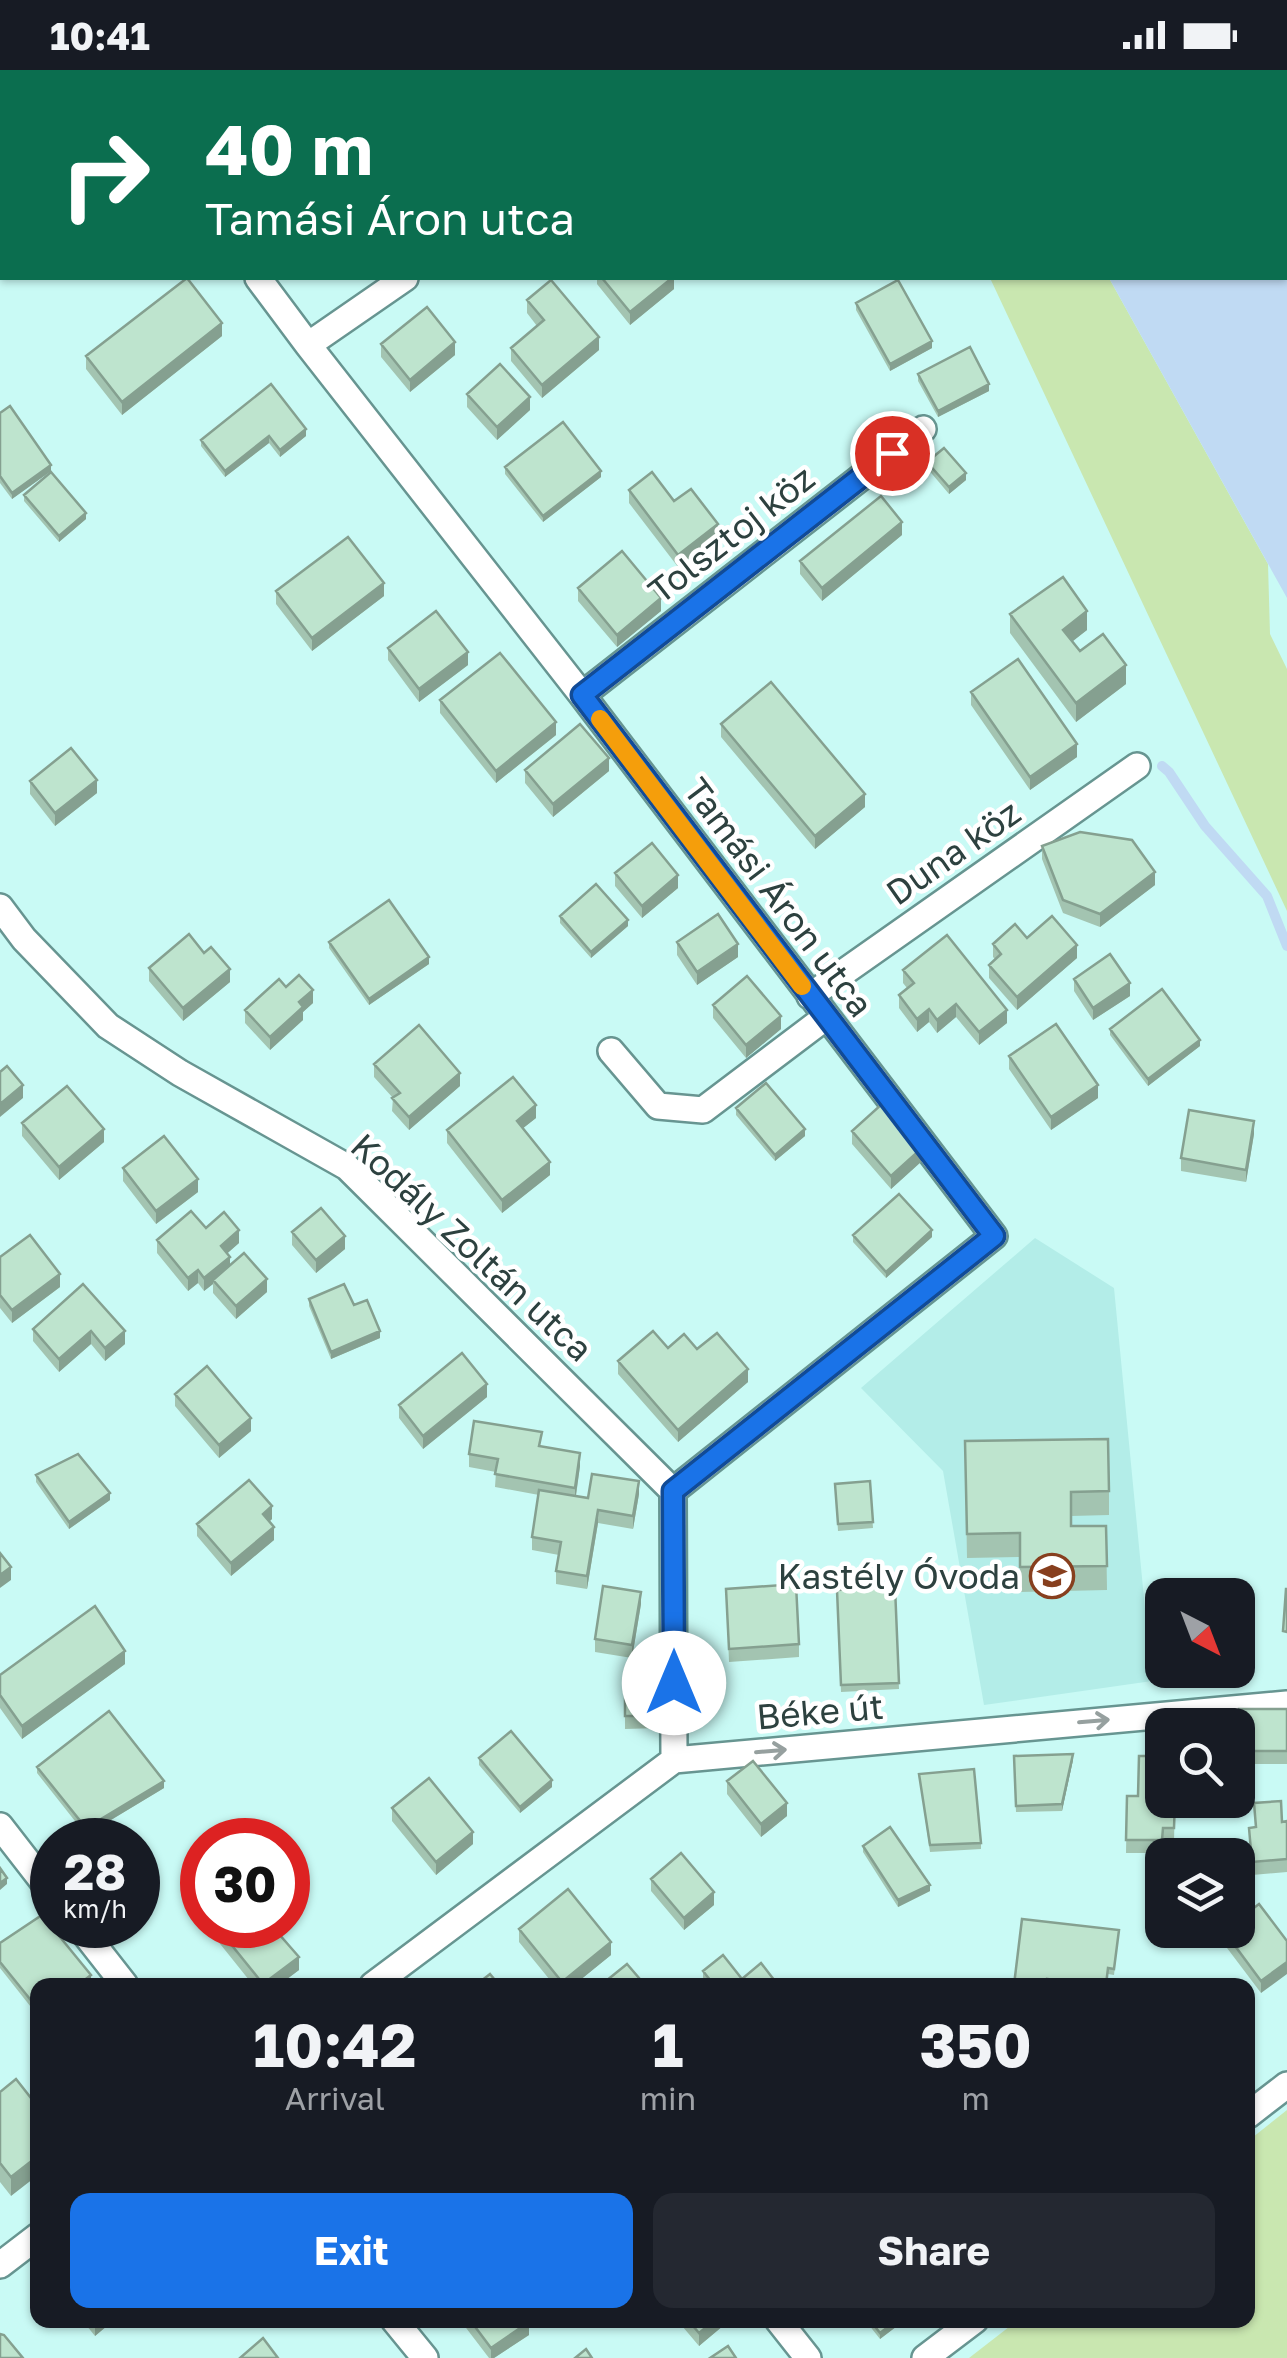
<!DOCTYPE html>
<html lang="en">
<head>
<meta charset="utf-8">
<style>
	:root { --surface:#171b24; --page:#242831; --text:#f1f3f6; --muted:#9ea1a6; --accent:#1a73e8 }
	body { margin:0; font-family:"Golos Text",sans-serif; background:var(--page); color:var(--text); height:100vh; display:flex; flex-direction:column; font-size:38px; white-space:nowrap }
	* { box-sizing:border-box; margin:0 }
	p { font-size:32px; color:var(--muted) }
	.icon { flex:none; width:55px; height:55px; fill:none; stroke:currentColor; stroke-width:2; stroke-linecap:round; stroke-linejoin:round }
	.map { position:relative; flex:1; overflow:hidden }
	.details { position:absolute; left:30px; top:1908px; width:1225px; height:350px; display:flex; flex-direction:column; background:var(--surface); border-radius:20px; box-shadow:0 2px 8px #0004 }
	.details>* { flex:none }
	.banner { position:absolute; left:0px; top:0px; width:1288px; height:210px; box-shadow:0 2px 8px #0004; background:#0b6e4f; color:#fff; overflow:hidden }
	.needle { width:65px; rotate:138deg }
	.controls { position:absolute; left:1145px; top:1508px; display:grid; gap:20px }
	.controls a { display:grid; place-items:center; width:110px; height:110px; border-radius:20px; background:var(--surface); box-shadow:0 2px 8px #0004; font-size:50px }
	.speed { position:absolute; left:30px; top:1748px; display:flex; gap:20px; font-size:50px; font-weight:700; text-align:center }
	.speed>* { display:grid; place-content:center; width:130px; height:130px; border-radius:50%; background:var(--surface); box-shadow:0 2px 8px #0004; line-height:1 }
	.speed small { font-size:25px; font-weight:400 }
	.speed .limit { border:15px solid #d22; background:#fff; color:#111 }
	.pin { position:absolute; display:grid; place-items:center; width:85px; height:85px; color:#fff; margin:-42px; border:5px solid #fff; border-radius:50%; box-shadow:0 2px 10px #0007 }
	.me { position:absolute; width:110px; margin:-55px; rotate:0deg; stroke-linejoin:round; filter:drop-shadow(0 0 8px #0008) }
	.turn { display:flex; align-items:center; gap:35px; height:210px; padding:0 40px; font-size:45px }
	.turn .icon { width:130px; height:130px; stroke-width:2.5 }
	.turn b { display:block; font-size:70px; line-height:85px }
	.eta { display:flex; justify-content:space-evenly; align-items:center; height:170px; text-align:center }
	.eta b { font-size:60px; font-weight:700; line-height:70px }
	.button { display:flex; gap:20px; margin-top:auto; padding:20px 40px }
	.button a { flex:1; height:115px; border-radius:20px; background:var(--accent); color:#fff; font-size:40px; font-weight:700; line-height:115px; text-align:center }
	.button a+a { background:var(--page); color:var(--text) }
	.status { display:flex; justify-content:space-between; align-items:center; height:70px; padding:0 50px; background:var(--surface); direction:ltr }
	.status svg { height:28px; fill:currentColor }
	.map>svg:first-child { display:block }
	.built { fill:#b3ede8 }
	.green { fill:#c9e7b0 }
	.water { fill:#c0daf3 }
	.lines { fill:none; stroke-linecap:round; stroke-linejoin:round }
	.stream { stroke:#c0daf3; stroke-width:10 }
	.minor-casing { stroke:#679591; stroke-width:30 }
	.minor { stroke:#fff; stroke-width:25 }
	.wall { fill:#a3c4b1 }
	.shaded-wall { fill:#85a090 }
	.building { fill:#bee4ce; stroke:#85a090; stroke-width:2.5 }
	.oneway { stroke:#96a09f }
	.route-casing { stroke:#114b97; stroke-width:25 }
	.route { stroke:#1a73e8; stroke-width:18 }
	.slow { stroke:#f59e0b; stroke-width:18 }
	.labels { text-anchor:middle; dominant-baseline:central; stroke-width:9; stroke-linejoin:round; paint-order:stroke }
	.street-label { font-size:35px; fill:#2d413f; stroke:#fff }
	.poi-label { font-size:35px; fill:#2d413f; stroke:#fff; text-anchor:end }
</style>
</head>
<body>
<div class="status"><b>10:41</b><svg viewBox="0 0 49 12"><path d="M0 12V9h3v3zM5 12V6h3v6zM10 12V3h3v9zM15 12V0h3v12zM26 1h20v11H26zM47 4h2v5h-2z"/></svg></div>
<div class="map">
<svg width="1287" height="2288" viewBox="0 0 1287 2288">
	<rect width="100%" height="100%" fill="#c9faf5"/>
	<!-- built -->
	<path class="built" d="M1035,1168L1114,1218L1152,1611L984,1635L943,1401L861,1318Z"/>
	<!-- green -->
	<path class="green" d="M990,208H1109L1268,494L1270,564L1287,599V841Z
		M1287,2040V2288H969L1018,2250H1248V2071Z"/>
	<!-- water -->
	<path class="water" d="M994,0H1287V528L1109,208H1285V2H995Z"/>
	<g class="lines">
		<!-- stream -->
		<path class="stream" d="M1162,696L1169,702L1205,756L1267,826L1287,876"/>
		<defs>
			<path id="minor" d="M104,0L105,2
				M665,2L667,0
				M258,208L308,275L582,625L994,1166L673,1421
				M308,275L405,208
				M582,625L923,359
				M0,837L24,869L108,956L180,1003L347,1097L673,1421L674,1690
				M810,926L1137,696
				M611,981L658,1036L703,1040L826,947
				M0,1756L52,1823
				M78,1855L125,1915
				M373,1915L674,1690L1287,1634
				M1248,2045L1287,2015
				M0,2195L38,2166
				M394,2250L425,2288
				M778,2250L808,2288
				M925,2288L975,2250"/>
		</defs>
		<!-- minor casing -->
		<use href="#minor" class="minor-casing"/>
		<!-- minor -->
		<use href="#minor" class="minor"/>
	</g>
	<!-- wall -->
	<path class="wall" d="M597,208H674V219L630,255L597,214Z
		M527,230L599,280L542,328L511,291V278L537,256L527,243Z
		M856,233L932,278L890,301L856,240Z
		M222,266L122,345L86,299V286Z
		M381,274L455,285L410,322L381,287Z
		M918,304L989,321L938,347L918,311Z
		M467,324L530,340L497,370L467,337Z
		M0,343L51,401L12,429L0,413Z
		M306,366L280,387L269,373L225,407L201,376V370Z
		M927,392L966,410L949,424L927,398Z
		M505,397L601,407L543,452L505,404Z
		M629,420L674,431L718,467L678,497L629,433Z
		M24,425L86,449L59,472L24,431Z
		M902,465L822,531L800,504V491Z
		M578,518L661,541L617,577L578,531Z
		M276,521L384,526L312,581L276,534Z
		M1010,544L1087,560L1072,571L1080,581L1126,614L1076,652L1010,563Z
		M388,578L468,595L419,632L388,590Z
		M971,622L1077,687L1030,720L971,635Z
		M440,630L556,665L496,713L440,643Z
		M721,654L865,737L815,779L721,667Z
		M525,700L609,701L553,747L525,713Z
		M30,711L97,723L55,756L30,724Z
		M1042,776L1155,815L1100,857L1063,843L1042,789Z
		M615,803L678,818L642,848L615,816Z
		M560,846L628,856L591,888L560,853Z
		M329,872L429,894L369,935L329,878Z
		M677,872L738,887L697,915L677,885Z
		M993,874L1077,888L1017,940L989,908V895L995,889L993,887Z
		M149,898L230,912L183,951L149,911Z
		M903,900L1007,953L979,975L956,947L937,963L929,952L917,962L899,938V925L907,918L903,913Z
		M1074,909L1130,926L1093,950L1074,921Z
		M286,917L313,933L303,942V950L270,980L245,953V940Z
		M713,935L781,959L746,988L713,948Z
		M1110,959L1200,976L1148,1016L1110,965Z
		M1009,986L1098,1028L1051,1060L1009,999Z
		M374,994L460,1016L409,1060L392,1041L393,1028L374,1007Z
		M736,1038L805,1066L775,1091L736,1045Z
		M536,1048L523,1058L550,1105L502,1143L447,1073V1060Z
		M22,1053L104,1072L59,1110L22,1066Z
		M852,1061L922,1091L891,1119L852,1074Z
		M1254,1064L1246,1112L1181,1101V1088Z
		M123,1098L198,1122L156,1154L123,1111Z
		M206,1158L239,1173L227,1183L230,1195L267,1222L236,1249L213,1223V1214L204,1221L198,1213L188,1221L157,1183V1170Z
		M292,1162L345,1179L316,1203L292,1175Z
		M853,1165L932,1167L886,1208L853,1172Z
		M0,1187L60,1217L12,1253L0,1238Z
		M83,1214L125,1274L105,1291L91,1274L59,1302L33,1271V1259Z
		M309,1229L354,1235L380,1268L331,1289L309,1236Z
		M668,1278L697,1279L748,1312L678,1372L618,1304V1291Z
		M175,1324L251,1361L219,1388L175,1336Z
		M487,1327L423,1379L399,1348V1335Z
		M965,1371L1109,1421V1445L1071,1446V1456H1106L1107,1520L1020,1522V1487L967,1488Z
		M541,1377L580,1396L576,1426L588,1428L639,1424L633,1459L598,1453L587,1519L556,1514V1501L559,1485L532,1480V1467L539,1425L495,1417L496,1402L469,1397V1384Z
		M36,1405L110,1430L69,1459L36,1412Z
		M870,1411L873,1458L838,1461L835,1414Z
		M272,1449L269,1452L274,1470L231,1506L197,1466V1454Z
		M895,1517L899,1619L841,1622L837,1520Z
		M726,1519L799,1574V1587L729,1592Z
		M641,1534L632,1588L595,1582V1569Z
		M125,1594L22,1669L0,1638V1605Z
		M660,1606V1658L625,1659V1607Z
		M1239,1639H1287V1694H1239Z
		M1014,1686L1073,1690L1062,1741L1016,1742Z
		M479,1688L552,1717L520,1743L479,1695Z
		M37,1697L164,1718L86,1765L37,1703Z
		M919,1704L981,1773V1779L930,1782Z
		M727,1711L787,1746L761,1767L727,1724Z
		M1127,1726L1175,1730L1174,1771H1163L1162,1783H1126Z
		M1254,1733L1282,1752L1287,1751V1802L1252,1805L1249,1758L1255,1757Z
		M392,1738L473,1774L436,1805L392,1751Z
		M863,1776L930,1821L898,1837L863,1782Z
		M651,1809L714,1835L684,1860L651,1821Z
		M217,1857L299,1900L279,1915H253L217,1870Z
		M519,1859L611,1885L574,1915H554L519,1872Z
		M1119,1860L1114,1905L1108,1904L1107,1915H1014Z
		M1224,1861L1287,1871L1261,1923L1224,1874Z
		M0,1873L91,1912L38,1915V1946L0,1898Z
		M703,1901L742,1909L778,1915H709L703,1908Z
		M16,2009L11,2126L0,2112V2022Z
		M82,2250H114L95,2266Z
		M460,2250H528L529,2265L494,2288H489Z
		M677,2250H730L699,2276Z
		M865,2250H905L880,2269Z"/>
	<!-- shaded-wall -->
	<path class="shaded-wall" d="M672,208H674V219L630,255V242Z
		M222,253V266L122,345V332Z
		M599,267V280L542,328V315Z
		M932,271V278L890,301V294Z
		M455,272V285L410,322V310Z
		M989,314V321L938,347V341Z
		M530,327V340L497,370V357Z
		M306,359V366L280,387V380Z
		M269,366V373L225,407V401Z
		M51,395V401L12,429V423Z
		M601,401V407L543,452V446Z
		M966,403V410L949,424V417Z
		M86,443V449L59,472V466Z
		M902,452V465L822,531V518Z
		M718,454V467L678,497V485Z
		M384,513V526L312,581V568Z
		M661,528V541L617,577V565Z
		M1087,541V560L1063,579V560Z
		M468,582V595L419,632V619Z
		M1126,595V614L1076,652V633Z
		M556,652V665L496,713V701Z
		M1077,674V687L1030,720V707Z
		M609,688V701L553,747V734Z
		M97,710V723L55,756V743Z
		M865,724V737L815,779V766Z
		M1155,802V815L1100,857V844Z
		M678,805V818L642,848V836Z
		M628,850V856L591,888V882Z
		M738,874V887L697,915V902Z
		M1077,875V888L1017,940V927Z
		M429,887V894L369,935V929Z
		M230,899V912L183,951V938Z
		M1130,913V926L1093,950V938Z
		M313,920V933L303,942V950L270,980V967L299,932Z
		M956,934V947L937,963V950Z
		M929,939V952L917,962V949Z
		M1007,940V953L979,975V962Z
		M781,946V959L746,988V975Z
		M1200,970V976L1148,1016V1009Z
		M460,1003V1016L409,1060V1047Z
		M23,1015V1028L0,1047V1034Z
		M1098,1015V1028L1051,1060V1047Z
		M536,1035V1048L517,1063V1051Z
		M1254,1051V1064L1246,1112V1100Z
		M104,1059V1072L59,1110V1097Z
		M805,1059V1066L775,1091V1085Z
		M922,1078V1091L891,1119V1106Z
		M550,1092V1105L502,1143V1130Z
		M198,1109V1122L156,1154V1141Z
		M239,1160V1173L221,1189V1176Z
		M932,1160V1167L886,1208V1202Z
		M345,1166V1179L316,1203V1190Z
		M230,1187V1199L213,1210V1214L204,1221V1208Z
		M198,1200V1213L188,1221V1208Z
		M60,1204V1217L12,1253V1240Z
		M267,1209V1222L236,1249V1236Z
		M91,1261V1274L59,1302V1289Z
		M125,1261V1274L105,1291V1278Z
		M380,1261V1268L331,1289V1282Z
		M748,1299V1312L678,1372V1360Z
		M487,1314V1327L423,1379V1366Z
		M251,1348V1361L219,1388V1375Z
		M580,1383V1396L575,1431V1418Z
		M639,1411V1424L633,1459V1446Z
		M110,1423V1430L69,1459V1452Z
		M272,1436V1449L263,1457V1444Z
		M598,1440V1453L587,1519V1506Z
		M274,1457V1470L231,1506V1493Z
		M11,1497V1510L0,1518V1505Z
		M641,1522V1534L632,1588V1575Z
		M125,1581V1594L22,1669V1656Z
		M1073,1684V1690L1062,1741V1734Z
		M552,1710V1717L520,1743V1737Z
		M164,1711V1718L86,1765V1758Z
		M787,1733V1746L761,1767V1754Z
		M473,1762V1774L436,1805V1792Z
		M7,1808V1814L0,1820V1813Z
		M930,1815V1821L898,1837V1830Z
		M714,1822V1835L684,1860V1848Z
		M611,1872V1885L574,1915H562V1912Z
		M299,1887V1900L279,1915H263Z
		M1287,1892V1904L1261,1923V1911Z
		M91,1905V1912L87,1915H78Z
		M38,2086V2105L11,2126V2107Z
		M98,2250H114L95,2266V2253Z
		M715,2250H730L699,2276V2263Z
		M897,2250H905L880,2269V2263Z
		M529,2252V2265L494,2288H491V2278Z"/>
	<!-- building -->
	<path class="building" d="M2,0H23L25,2H2V16L0,13V1Z
		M480,0H493L495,2H477Z
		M187,208L222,253L122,332L86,286Z
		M602,208H672L630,242Z
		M551,210L599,267L542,315L511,278L544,250L527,230Z
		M898,210L932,271L890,294L856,233Z
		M427,237L455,272L410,310L381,274Z
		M970,277L989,314L938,341L918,304Z
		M500,294L530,327L497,357L467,324Z
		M271,314L306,359L280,380L269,366L225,401L201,370Z
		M10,336L51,395L12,423L0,406V343Z
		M563,352L601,401L543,446L505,397Z
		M944,378L966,403L949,417L927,392Z
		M51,402L86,443L59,466L24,425Z
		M652,402L674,431L691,419L718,454L678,485L629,420Z
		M881,426L902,452L822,518L800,491Z
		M348,467L384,513L312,568L276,521Z
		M622,481L661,528L617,565L578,518Z
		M1063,507L1087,541L1063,560L1080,581L1103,564L1126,595L1076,633L1010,544Z
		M436,541L468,582L419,619L388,578Z
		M500,583L556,652L496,701L440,630Z
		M1018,589L1077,674L1030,707L971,622Z
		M771,612L865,724L815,766L721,654Z
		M580,654L609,688L553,734L525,700Z
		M71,678L97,710L55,743L30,711Z
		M1080,762L1132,770L1155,802L1100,844L1063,830L1042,776Z
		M652,773L678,805L642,836L615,803Z
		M596,814L628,850L591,882L560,846Z
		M389,830L429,887L369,929L329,872Z
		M718,844L738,874L697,902L677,872Z
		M1052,846L1077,875L1017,927L989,895L1001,884L993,874L1015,854L1027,868Z
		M189,864L204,883L211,877L230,899L183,938L149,898Z
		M947,865L1007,940L979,962L956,934L937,950L929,939L917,949L899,925L914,913L903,900Z
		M1110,884L1130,913L1093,938L1074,909Z
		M299,905L313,920L299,932L303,937L270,967L245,940L279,909L286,917Z
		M747,906L781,946L746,975L713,935Z
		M1162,919L1200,970L1148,1009L1110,959Z
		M1056,954L1098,1015L1051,1047L1009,986Z
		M419,955L460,1003L409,1047L392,1028L400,1023L374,994Z
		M7,996L23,1015L0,1034V1002Z
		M513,1007L536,1035L517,1051L550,1092L502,1130L447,1060Z
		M766,1013L805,1059L775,1085L736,1038Z
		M67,1016L104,1059L59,1097L22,1053Z
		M883,1033L922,1078L891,1106L852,1061Z
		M1189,1040L1254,1051L1246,1100L1181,1088Z
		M164,1066L198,1109L156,1141L123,1098Z
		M899,1124L932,1160L886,1202L853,1165Z
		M321,1138L345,1166L316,1190L292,1162Z
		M191,1141L206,1158L224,1142L239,1160L221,1176L230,1187L204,1208L198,1200L188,1208L157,1170Z
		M30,1165L60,1204L12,1240L0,1225V1187Z
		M244,1183L267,1209L236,1236L213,1210Z
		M83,1214L125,1261L105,1278L91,1261L59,1289L33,1259Z
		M344,1214L354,1235L367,1230L380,1261L331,1282L309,1229Z
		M653,1261L668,1278L684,1264L697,1279L717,1263L748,1299L678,1360L618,1291Z
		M462,1283L487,1314L423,1366L399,1335Z
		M207,1296L251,1348L219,1375L175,1324Z
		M474,1351L542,1362L539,1376L580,1383L575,1418L495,1404L498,1389L469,1384Z
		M1108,1369L1109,1421L1071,1422V1456H1106L1107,1496L1020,1497V1463L967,1464L965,1371Z
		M78,1384L110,1423L69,1452L36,1405Z
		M592,1404L639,1411L633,1446L598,1440L587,1506L556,1501L561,1472L532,1467L539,1420L588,1428Z
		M249,1410L272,1436L263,1444L274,1457L231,1493L197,1454Z
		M870,1411L873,1452L838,1454L835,1414Z
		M0,1483L11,1497L0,1505Z
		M796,1514L799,1574L729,1579L726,1519Z
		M603,1516L641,1522L632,1575L595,1569Z
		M895,1517L899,1613L841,1615L837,1520Z
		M1286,1519H1287V1562L1283,1561Z
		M95,1536L125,1581L22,1656L0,1625V1605Z
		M660,1606V1646H625V1607Z
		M1239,1639H1287V1681H1239Z
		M109,1641L164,1711L86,1758L37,1697Z
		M511,1661L552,1710L520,1737L479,1688Z
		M1073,1684L1062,1734L1016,1736L1014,1686Z
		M1139,1686H1162V1730H1175L1174,1758H1163L1162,1770H1126L1127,1726H1138Z
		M753,1691L787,1733L761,1754L727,1711Z
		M974,1699L981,1773L930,1775L919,1704Z
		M429,1708L473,1762L436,1792L392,1738Z
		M1281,1731L1282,1752L1287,1751V1789L1252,1792L1249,1758L1256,1757L1254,1733Z
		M890,1757L930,1815L898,1830L863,1776Z
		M681,1783L714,1822L684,1848L651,1809Z
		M0,1798L7,1808L0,1813Z
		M568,1819L611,1872L562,1912L519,1859Z
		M1259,1834L1287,1871V1892L1261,1911L1224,1861L1238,1860V1850Z
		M42,1845L91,1905L78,1915H38V1939L0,1892V1873Z
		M1022,1849L1119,1860L1114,1899L1108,1898L1106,1915H1068L1069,1912L1047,1909L1046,1915H1014Z
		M220,1855H271L299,1887L263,1914L217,1857Z
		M723,1885L742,1909L761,1893L778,1915H714L703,1901Z
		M627,1894L645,1915H601Z
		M490,1904L499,1915H476Z
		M16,2009L38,2037V2086L11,2107L0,2093V2022Z
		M470,2250H528L529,2252L491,2278Z
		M688,2250H715L699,2263Z
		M870,2250H897L880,2263Z
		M0,2264L4,2265L23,2288H0Z
		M263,2268L278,2288H240Z
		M728,2276L736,2288H710Z
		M586,2279L592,2288H575Z"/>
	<!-- one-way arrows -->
	<defs><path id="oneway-shaft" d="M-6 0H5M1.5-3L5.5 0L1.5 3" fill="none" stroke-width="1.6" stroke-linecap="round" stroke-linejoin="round" transform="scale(2.5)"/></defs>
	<g class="oneway">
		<use href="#oneway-shaft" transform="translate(1094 1651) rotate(-5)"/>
		<use href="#oneway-shaft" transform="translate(771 1681) rotate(-5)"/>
	</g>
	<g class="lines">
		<defs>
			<path id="route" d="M674,1613L673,1421L994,1166L582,625L892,383"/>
		</defs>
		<!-- route casing -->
		<use href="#route" class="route-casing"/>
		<!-- route -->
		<use href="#route" class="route"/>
		<!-- slow -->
		<path class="slow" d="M600,649L802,916"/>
	</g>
	<!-- icons -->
	<defs>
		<symbol id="school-ring" viewBox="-11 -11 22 22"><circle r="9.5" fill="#fff" stroke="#873f1e" stroke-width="1.5"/><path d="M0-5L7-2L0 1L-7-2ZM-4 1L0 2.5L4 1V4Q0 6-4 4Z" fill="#873f1e"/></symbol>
	</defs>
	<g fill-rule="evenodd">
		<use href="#school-ring" x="1027" y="1481" width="50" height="50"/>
	</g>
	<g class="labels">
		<!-- street labels -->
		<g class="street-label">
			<text transform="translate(731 464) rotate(-38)">Tolsztoj köz</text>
			<text transform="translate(953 782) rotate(-35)">Duna köz</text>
			<text transform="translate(779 827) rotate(53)">Tamási Áron utca</text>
			<text transform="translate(472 1177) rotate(43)">Kodály Zoltán utca</text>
			<text transform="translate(820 1641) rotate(-5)">Béke út</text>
		</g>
		<!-- poi labels -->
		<g class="poi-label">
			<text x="1020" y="1506">Kastély Óvoda</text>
		</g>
	</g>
</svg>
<div class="controls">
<a><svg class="needle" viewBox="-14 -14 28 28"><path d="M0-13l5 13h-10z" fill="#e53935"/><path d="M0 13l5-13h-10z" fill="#9ea1a6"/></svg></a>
<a><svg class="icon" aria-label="search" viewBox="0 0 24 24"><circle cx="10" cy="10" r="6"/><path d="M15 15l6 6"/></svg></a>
<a><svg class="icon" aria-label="layers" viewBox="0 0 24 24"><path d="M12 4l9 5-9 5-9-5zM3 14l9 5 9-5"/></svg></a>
</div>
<div class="speed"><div>28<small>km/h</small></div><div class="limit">30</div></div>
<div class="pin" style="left:892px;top:383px;background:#d93025"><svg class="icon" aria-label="arrive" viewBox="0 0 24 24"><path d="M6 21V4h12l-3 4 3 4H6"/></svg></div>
<svg class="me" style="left:674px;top:1613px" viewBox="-20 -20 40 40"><circle r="19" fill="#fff"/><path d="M0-13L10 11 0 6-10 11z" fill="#1a73e8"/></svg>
<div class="banner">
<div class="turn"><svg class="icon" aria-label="right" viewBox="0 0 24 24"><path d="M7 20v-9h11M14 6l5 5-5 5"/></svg><div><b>40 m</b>Tamási Áron utca</div></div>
</div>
<section class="details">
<div class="eta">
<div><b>10:42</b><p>Arrival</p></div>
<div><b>1</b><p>min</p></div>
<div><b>350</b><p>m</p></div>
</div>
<div class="button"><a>Exit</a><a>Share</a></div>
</section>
</div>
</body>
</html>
